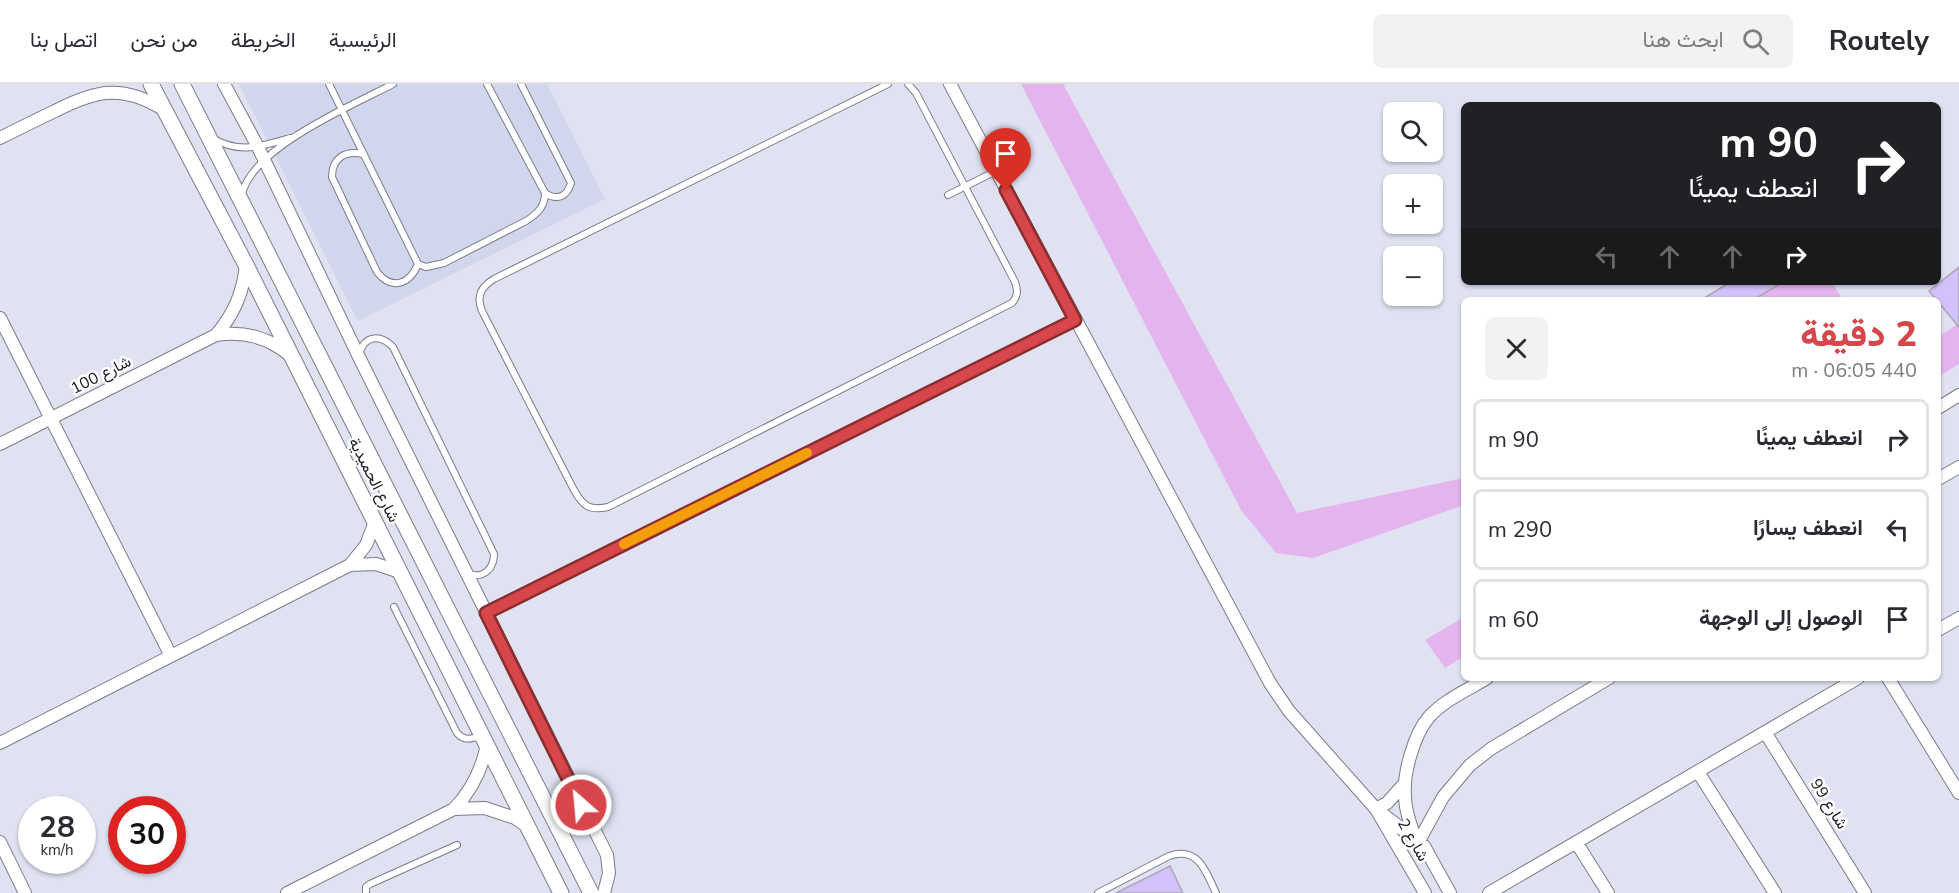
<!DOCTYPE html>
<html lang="ar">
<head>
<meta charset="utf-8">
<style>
	:root { --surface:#fff; --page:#f2f2f3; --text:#2b2b33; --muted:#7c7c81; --line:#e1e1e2; --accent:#d6464a }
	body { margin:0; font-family:"Nunito Sans",Vazirmatn,sans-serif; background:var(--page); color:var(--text); direction:rtl; height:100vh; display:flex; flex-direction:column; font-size:22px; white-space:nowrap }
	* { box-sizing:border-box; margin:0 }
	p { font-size:20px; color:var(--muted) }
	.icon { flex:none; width:33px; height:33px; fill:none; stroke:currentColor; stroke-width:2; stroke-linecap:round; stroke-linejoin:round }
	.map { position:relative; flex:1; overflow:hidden; direction:ltr }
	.sheet { position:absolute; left:1461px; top:213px; width:480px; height:384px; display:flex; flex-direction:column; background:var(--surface); border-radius:9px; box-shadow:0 2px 4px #0004; direction:rtl }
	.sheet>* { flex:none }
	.hud { position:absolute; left:1461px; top:18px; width:480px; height:183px; border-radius:9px; box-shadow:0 2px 4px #0004; direction:rtl; background:#202124; color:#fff; overflow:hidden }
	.tools { position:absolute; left:1383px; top:18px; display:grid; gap:12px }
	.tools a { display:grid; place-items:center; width:60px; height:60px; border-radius:9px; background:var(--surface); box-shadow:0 2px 4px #0004; font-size:30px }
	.speed { position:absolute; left:18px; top:712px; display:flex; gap:12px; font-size:30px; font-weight:700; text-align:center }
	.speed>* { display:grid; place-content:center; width:78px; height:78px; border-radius:50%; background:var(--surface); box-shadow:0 2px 4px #0004; line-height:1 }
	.speed small { font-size:15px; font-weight:400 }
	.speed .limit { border:9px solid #d22; background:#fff; color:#111 }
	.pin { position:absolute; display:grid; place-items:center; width:51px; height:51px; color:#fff; margin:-62px -26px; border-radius:50% 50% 50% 0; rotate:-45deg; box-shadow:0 0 6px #0007 }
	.pin .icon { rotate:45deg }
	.me { position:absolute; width:66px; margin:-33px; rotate:333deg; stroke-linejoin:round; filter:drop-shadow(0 0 4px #0008) }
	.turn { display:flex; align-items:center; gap:21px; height:126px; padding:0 24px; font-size:27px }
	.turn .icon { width:78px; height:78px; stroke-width:2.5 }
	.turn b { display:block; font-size:42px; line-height:51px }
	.lanes { display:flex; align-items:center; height:57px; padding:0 24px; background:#0003; justify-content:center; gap:30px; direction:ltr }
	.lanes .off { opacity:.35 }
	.round { display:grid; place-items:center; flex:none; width:63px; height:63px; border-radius:9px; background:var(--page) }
	.overview { display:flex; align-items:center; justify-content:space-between; height:102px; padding:0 24px }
	h1 { font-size:36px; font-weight:800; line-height:45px; color:var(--accent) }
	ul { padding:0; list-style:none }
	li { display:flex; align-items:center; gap:18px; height:81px; margin:0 12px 9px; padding:0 12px; border:3px solid var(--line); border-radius:9px }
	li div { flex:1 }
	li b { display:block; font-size:22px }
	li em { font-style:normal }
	header { display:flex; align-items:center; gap:36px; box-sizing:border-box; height:84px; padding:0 30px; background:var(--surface); border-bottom:2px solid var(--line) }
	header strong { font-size:28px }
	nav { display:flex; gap:33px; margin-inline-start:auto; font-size:21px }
	.search { width:420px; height:54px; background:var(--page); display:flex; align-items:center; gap:15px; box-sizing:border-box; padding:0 21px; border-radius:9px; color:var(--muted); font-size:22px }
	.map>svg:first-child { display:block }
	.built { fill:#d2d6ec }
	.green { fill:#e3b4ee }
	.building { fill:#d3c1fa; stroke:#aca8b6; stroke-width:1.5 }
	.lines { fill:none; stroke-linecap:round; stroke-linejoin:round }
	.service-casing { stroke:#7a7c8a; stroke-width:8 }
	.minor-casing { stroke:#7a7c8a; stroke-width:14 }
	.tertiary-casing { stroke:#7a7c8a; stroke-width:17 }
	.service { stroke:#fff; stroke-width:6 }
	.minor { stroke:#fff; stroke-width:12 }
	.tertiary { stroke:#fff; stroke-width:15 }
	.route-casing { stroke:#8b2e30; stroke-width:15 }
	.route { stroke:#d6464a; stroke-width:10 }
	.slow { stroke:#f59e0b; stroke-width:10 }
	.labels { text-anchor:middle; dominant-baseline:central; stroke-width:5; stroke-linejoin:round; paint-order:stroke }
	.street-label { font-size:16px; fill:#1b1c22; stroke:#fff }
</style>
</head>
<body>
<header>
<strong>Routely</strong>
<div class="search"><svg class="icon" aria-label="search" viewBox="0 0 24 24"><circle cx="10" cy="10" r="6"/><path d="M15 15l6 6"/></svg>ابحث هنا</div>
<nav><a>الرئيسية</a><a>الخريطة</a><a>من نحن</a><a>اتصل بنا</a></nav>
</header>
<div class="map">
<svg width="1959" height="809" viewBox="0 0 1959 809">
	<rect width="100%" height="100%" fill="#e0e2f2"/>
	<!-- built -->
	<path class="built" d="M239,0H547L605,115L358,237Z"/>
	<!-- green -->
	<path class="green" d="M1021,0H1063L1297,429L1464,394V421L1313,474L1276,469L1241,426Z
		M1783,198H1832L1843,216H1753Z
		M1959,239V280L1938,293V253Z
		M1464,533V572L1445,584L1425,556Z"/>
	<!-- building -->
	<path class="building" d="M1959,183V243L1929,207Z
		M1730,198H1783L1753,216H1701Z
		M1170,782L1183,809H1116Z"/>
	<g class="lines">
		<defs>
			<path id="service" d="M329,0L418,180L426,183L444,179L526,137C537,130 545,123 545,109L487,0
				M521,0L571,99C567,113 557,117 545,109
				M888,0L494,195C481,203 476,212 482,227L574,406C583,422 589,427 608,423L1012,219C1018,212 1018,207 1015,198L916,9L908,0
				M214,55C240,70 263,62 290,54
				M363,70C345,66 332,74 332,93L377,188C392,207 410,200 418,180
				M242,110C253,63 351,22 393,0
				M948,111L996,87
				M359,271C364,251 380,250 393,263L494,470C494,484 484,495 469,490
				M394,523L457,649C464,657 471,655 481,652
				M366,809V803L370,800L457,761
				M1098,809L1169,772C1199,762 1206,788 1216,809"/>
			<path id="minor" d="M224,0L258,63L359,273L607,771L609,789L604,809
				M950,0L1270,599L1289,627L1376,725L1425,809
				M0,54C18,45 36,36 55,27C96,6 122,0 163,25
				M0,234L171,572
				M216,251C234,230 243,209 246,181
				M1938,324L1959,311
				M0,360L216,251C245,247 268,253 291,272
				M1938,395L1959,383
				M350,481L366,461L375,438
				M486,529L1075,236
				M1938,546L1959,534
				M1888,594L1959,709
				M1765,648L1865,809
				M0,659L350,481L376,480L400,488
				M1698,688L1775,809
				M454,725C472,706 482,686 487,660
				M1376,725L1387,719L1405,699
				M1380,728L1424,762L1450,809
				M1415,753C1410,740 1405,726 1405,712C1403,690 1414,650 1429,633C1444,616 1468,606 1487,594
				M1419,757L1443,713L1470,681L1492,664L1609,594
				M0,758L25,809
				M1576,758L1608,809
				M287,809L454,725L485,724L515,734L528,743
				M1489,809L1858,594"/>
			<path id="tertiary" d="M151,0L246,181L561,809
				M182,0L591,809"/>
		</defs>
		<!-- service casing -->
		<use href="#service" class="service-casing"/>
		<!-- minor casing -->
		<use href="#minor" class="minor-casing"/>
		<!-- tertiary casing -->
		<use href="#tertiary" class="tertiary-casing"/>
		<!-- service -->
		<use href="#service" class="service"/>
		<!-- minor -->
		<use href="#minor" class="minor"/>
		<!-- tertiary -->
		<use href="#tertiary" class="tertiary"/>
	</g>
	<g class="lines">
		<defs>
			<path id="route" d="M581,721L486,529L1075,236L1006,106"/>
		</defs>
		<!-- route casing -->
		<use href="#route" class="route-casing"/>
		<!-- route -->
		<use href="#route" class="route"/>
		<!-- slow -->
		<path class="slow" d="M624,460L807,369"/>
	</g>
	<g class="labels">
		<!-- street labels -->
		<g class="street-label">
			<text transform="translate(101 291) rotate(-27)">شارع 100</text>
			<text transform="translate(374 396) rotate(63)">شارع الحميدية</text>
			<text transform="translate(1829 720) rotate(58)">شارع 99</text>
			<text transform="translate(1413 756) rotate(60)">شارع 2</text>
		</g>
	</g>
</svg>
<div class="tools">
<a><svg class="icon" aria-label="search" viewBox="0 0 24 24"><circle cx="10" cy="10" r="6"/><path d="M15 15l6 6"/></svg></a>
<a>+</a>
<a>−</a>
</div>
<div class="speed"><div>28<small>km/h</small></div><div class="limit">30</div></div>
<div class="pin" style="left:1006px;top:106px;background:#d93025"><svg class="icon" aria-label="arrive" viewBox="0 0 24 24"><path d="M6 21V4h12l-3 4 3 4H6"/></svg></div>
<svg class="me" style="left:581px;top:721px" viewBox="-20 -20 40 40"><circle r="17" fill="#d6464a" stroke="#fff" stroke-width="3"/><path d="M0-11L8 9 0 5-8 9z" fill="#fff"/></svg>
<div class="hud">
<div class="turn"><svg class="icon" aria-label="right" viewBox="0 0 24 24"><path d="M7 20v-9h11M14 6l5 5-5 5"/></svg><div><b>90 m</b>انعطف يمينًا</div></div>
<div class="lanes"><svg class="icon off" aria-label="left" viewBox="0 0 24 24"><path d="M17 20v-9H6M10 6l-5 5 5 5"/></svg><svg class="icon off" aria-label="ahead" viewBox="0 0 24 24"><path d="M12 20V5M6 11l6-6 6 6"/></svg><svg class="icon off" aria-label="ahead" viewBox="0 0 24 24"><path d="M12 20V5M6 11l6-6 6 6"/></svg><svg class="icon" aria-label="right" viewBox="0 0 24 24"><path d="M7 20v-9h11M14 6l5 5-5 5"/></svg></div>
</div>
<section class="sheet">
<div class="overview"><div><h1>2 دقيقة</h1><p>440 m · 06:05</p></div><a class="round"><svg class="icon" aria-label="close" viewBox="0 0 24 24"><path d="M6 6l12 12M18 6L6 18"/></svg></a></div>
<ul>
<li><svg class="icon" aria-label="right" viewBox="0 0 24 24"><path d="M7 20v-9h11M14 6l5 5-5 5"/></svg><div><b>انعطف يمينًا</b></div><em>90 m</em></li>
<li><svg class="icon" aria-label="left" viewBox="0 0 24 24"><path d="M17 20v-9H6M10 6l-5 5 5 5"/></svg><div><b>انعطف يسارًا</b></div><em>290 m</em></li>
<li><svg class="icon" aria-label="arrive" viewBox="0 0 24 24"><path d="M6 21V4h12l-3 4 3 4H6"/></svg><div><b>الوصول إلى الوجهة</b></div><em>60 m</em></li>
</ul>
</section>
</div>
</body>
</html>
